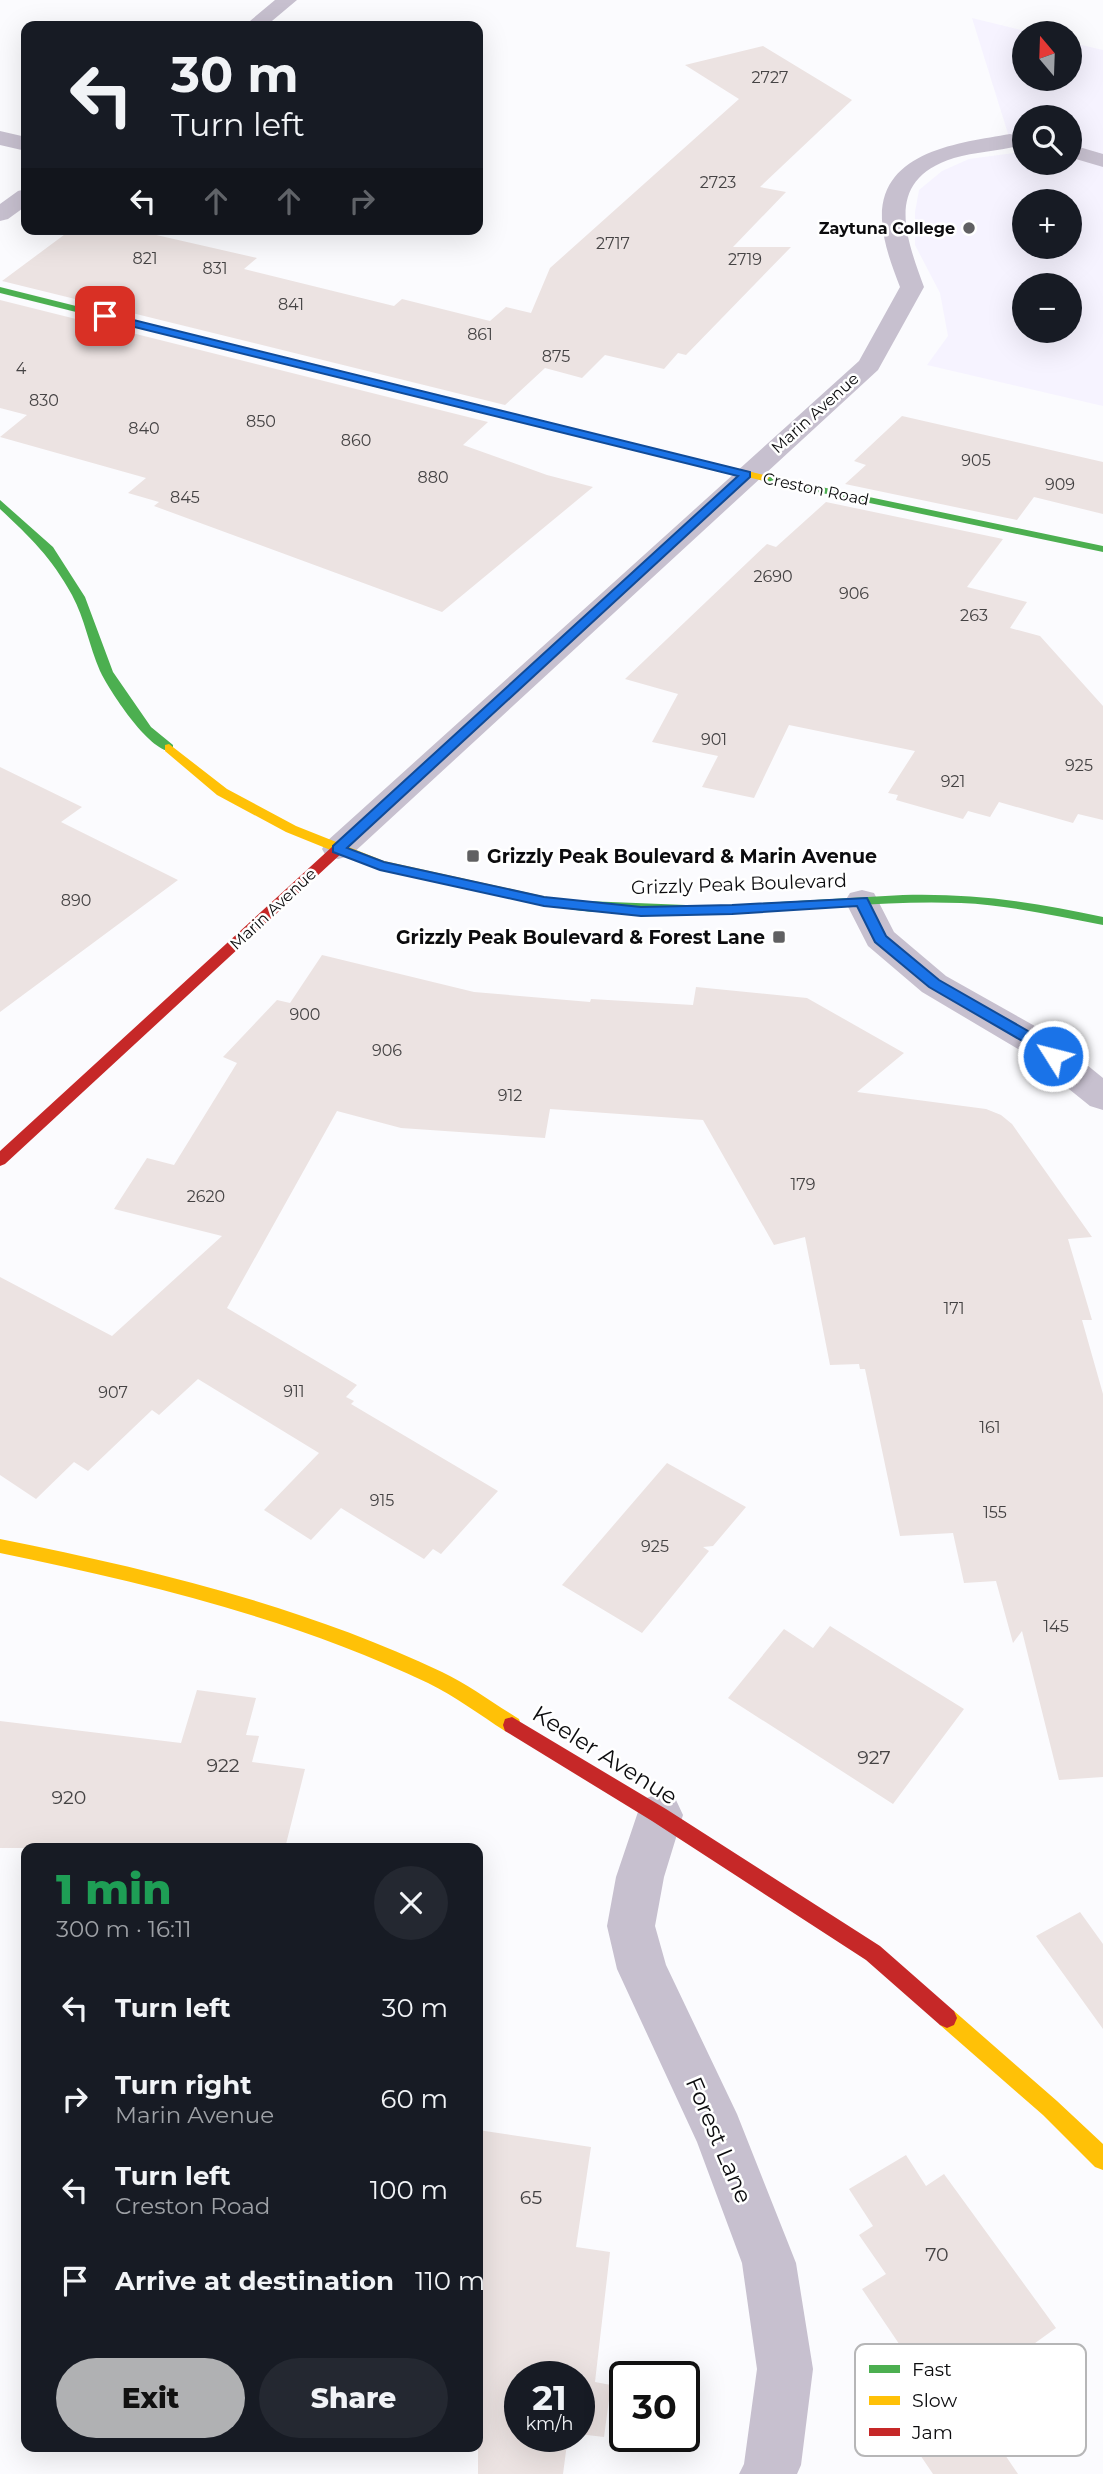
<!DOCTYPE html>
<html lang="en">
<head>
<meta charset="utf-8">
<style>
	:root { --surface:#171b24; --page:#242831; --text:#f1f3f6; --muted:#9ea1a6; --accent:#b0b1b3 }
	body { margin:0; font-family:Montserrat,sans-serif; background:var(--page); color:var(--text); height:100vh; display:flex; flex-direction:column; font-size:26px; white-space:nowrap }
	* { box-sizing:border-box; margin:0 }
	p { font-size:23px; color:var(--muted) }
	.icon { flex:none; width:38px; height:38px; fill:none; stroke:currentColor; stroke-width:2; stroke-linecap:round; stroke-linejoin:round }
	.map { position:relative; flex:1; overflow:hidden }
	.details { position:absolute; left:21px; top:1843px; width:462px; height:609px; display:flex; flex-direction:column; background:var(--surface); border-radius:14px; box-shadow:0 7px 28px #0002 }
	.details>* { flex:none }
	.banner { position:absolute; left:21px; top:21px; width:462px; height:214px; border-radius:14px; box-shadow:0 7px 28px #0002; background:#171b24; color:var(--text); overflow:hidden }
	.needle { width:46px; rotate:341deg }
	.controls { position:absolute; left:1012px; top:21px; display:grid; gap:14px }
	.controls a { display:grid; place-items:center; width:70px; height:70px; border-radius:50%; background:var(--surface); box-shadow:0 7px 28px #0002; font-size:35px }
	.speed { position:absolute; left:504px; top:2361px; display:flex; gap:14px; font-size:35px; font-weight:700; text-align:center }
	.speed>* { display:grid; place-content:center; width:91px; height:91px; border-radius:50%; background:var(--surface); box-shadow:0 7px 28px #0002; line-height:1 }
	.speed small { font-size:18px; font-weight:400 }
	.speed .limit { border:4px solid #111; border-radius:10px; background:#fff; color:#111 }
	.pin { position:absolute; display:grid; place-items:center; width:60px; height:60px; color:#fff; margin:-30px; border-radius:14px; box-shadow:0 4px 10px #0006 }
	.me { position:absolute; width:77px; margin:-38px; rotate:306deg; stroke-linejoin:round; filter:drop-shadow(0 0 5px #0008) }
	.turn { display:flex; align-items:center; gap:24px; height:147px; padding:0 35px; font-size:32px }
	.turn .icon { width:91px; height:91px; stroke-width:2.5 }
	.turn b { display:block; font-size:49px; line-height:60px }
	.lanes { display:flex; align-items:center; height:66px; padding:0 35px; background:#0003; justify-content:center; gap:35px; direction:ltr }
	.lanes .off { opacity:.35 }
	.round { display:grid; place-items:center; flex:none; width:74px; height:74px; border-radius:37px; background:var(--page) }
	.summary { display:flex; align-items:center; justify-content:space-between; height:119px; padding:0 35px }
	h1 { font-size:42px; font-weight:800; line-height:52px; color:#1e9e55 }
	.primary-button { display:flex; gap:14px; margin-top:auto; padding:14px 35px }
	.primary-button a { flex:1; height:80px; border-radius:42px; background:var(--accent); color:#111; font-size:28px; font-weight:800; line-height:80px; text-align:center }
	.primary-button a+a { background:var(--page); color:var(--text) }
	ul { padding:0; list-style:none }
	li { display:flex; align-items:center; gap:21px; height:91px; padding:0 35px }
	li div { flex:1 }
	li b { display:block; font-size:26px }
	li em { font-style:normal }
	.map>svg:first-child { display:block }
	.education { fill:#f6f3ff; fill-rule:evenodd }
	.building { fill:#ece3e2 }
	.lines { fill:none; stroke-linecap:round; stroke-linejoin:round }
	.lane { fill:#c7c0cf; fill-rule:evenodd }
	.street { fill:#c7c0cf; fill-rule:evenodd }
	.fast { fill:#4caf50; fill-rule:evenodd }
	.slow { fill:#ffc107; fill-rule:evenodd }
	.jam { fill:#c62828; fill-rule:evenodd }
	.route { fill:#1a73e8; stroke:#114b97; stroke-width:2 }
	.poi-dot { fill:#606062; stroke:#fff; stroke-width:2.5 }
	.labels { text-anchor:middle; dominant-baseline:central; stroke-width:5; stroke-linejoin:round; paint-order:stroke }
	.number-label { font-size:16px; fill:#454344 }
	.far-poi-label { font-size:16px; font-weight:bold; fill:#0c0c0e; stroke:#fff; text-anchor:end }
	.far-street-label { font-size:16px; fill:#0c0c0e; stroke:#fff }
	.poi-label { font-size:19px; font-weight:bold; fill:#0c0c0e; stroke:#fff; text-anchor:start }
	.street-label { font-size:19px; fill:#0c0c0e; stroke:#fff }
	.near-number-label { font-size:19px; fill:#454344 }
	.near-street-label { font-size:23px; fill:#0c0c0e; stroke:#fff }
	.key { fill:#fff; stroke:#b6b6b7; stroke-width:2 }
	.key-label { font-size:19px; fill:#0c0c0e }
</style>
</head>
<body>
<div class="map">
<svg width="1103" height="2474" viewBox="0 0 1103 2474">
	<rect width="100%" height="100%" fill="#fbfbfe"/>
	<!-- education -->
	<path class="education" d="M972,18L1034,33H1024V79H1069V42L1103,50V406L927,365L948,336L940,293L915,245V212L919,190L942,171L969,159L1014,153ZM1024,117H1069V163H1024ZM1024,201H1069V247H1024ZM1024,285H1069V331H1024Z"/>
	<!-- building -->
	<path class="building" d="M763,46L852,100L760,187L786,192L733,247H791L686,355L678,353L664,369L605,355L582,378L545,368L505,405L2,281L72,229H130L257,258L244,269L394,306L402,299L490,321L506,307L531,313L550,268L739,99L685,65Z
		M0,300L488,422L463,445L547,475L593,487L442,612L154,506L159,502L128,493L146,478L0,437L27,415L0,408Z
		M902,416L1103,462V514L1034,497L1017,520L845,484L866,465L854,461Z
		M826,502L1003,539L967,587L1027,602L1010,628L1040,636L1103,706V820L1078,814L1073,823L999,802L990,817L968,811L963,819L896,800L898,795L888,793L915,751L789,725L754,798L702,787L718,756L652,742L678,694L625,679L767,544L776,547Z
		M0,767L82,807L61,822L178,880L0,1012Z
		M322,955L474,992L590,1002L591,999L693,1005L696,987L807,998L904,1053L857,1092L986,1109L1001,1115L1012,1124L1092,1237L1068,1239L1092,1320H1082L1103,1394V1777L1059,1780L1022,1631L1013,1643L996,1581L964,1583L953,1533L900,1536L865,1369H860L859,1364L830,1365L805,1237L774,1245L703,1120L550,1109L545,1138L401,1128L337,1111L227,1308L357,1385L346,1397L354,1401L351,1404L498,1491L441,1554L433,1549L424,1559L341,1508L311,1540L264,1510L319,1453L198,1379L159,1415L152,1410L88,1471L74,1462L36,1499L0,1475V1277L112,1336L222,1236L114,1209L147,1158L174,1165L237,1063L223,1057L277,1000L290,1003Z
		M667,1463L746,1507L713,1546L703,1547L709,1551L642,1633L562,1585Z
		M830,1626L964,1709L893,1804L728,1698L784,1629L813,1648Z
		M197,1690L256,1698L246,1735L259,1736L252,1762L305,1769L285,1848H0V1721L181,1743Z
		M1080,1912L1103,1944V2029L1036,1936Z
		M478,2130L591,2147L576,2247L610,2252L595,2382L611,2385L604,2437L579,2434V2376H520V2436H568L563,2474H478Z
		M906,2155L926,2186L944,2174L1056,2328L943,2409L862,2289L886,2274L859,2235L873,2226L849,2189Z
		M969,2402L1018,2474H933L912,2443Z"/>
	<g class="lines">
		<!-- lane -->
		<path class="lane" d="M1069,144L1103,154V167L1069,157Z"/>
		<!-- street -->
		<path class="street" d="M275,0H297L266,26H244Z
			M0,131L26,137V151L0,145Z
			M1010,134L1018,136L1021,141L1018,146C997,151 975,152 954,158C884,180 905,235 924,287L878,370L350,856L338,859L326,856L322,849L326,842L859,361L900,287C892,266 883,243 882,220C879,151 959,143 1010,134Z
			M26,189V206L8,219L0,221V204L18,191Z
			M862,890L874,893L894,932L946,976L1049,1034L1103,1078V1110L1090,1106L1023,1052L922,992L868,946L845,901L850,893Z
			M659,1793L676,1800L683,1815L664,1877L655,1926L666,1965L737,2114L796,2263L813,2369L801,2465L797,2474H739L744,2464L757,2369L742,2263L697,2142L617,1969L607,1926L616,1877L642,1800Z"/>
		<!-- fast -->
		<path class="fast" d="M0,287L396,386L397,388L392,391L0,293Z
			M764,475L1103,546V552L760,480L758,478Z
			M0,500L53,547L85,597L113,672L151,727L173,745V751C151,755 109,690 100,671C89,646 85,619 72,595C51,557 31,538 0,509Z
			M903,895C972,893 1036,902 1103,917V925C1056,916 1009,905 961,903C858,899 756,918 653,914C636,914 563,913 554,904L561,900L711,906Z"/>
		<!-- slow -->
		<path class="slow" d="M392,385L764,475L770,478L764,481L388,390V386Z
			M169,744L227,789L296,826L384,861L561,900L568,904L561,908L375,868L286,832L217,795L165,751V745Z
			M0,1539C150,1569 303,1606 442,1672C469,1685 493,1703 519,1719L521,1725L519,1731L512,1733L505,1731C480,1715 455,1696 428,1683C294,1619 146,1583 0,1553Z
			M947,2008L954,2011L1057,2101L1103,2144V2170L1095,2167L1043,2115L940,2025L937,2018L940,2011Z"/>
		<!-- jam -->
		<path class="jam" d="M338,845L343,846V852L5,1164L0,1166V1151L333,846Z
			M512,1717L666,1809L880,1946L954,2011L957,2018L954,2025L947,2028L940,2025L866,1960L652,1821L505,1731L503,1725L505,1719Z"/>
	</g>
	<!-- route -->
	<path class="route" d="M105,313L750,472V477L347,848L384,862L544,897L641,907L732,905L867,898L886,936L939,980L1042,1039L1061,1056L1058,1060H1048L1031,1046L929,987L875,942L857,906L732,914L641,916L544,906L380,870L333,852V846L738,476L102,319V314Z"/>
	<!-- markers -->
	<g class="poi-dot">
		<circle cx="969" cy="228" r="7"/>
		<rect x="466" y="849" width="14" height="14" rx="3.5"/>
		<rect x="772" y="930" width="14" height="14" rx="3.5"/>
	</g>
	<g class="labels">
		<!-- number labels -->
		<g class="number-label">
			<text x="770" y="77">2727</text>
			<text x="718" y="182">2723</text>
			<text x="613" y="243">2717</text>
			<text x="145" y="258">821</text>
			<text x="745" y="259">2719</text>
			<text x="215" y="268">831</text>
			<text x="291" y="304">841</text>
			<text x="480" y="334">861</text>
			<text x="556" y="356">875</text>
			<text x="21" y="368">4</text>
			<text x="44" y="400">830</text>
			<text x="261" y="421">850</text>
			<text x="144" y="428">840</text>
			<text x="356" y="440">860</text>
			<text x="976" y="460">905</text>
			<text x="433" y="477">880</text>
			<text x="1060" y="484">909</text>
			<text x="185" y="497">845</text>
			<text x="773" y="576">2690</text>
			<text x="854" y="593">906</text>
			<text x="974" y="615">263</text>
			<text x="714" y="739">901</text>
			<text x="1079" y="765">925</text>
			<text x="953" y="781">921</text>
			<text x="76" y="900">890</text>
			<text x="305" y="1014">900</text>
			<text x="387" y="1050">906</text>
			<text x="510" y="1095">912</text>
			<text x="803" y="1184">179</text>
			<text x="206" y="1196">2620</text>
			<text x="954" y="1308">171</text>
			<text x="294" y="1391">911</text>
			<text x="113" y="1392">907</text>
			<text x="990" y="1427">161</text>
			<text x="382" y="1500">915</text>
			<text x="995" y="1512">155</text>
			<text x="655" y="1546">925</text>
			<text x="1056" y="1626">145</text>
		</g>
		<!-- far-poi labels -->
		<g class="far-poi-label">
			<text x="955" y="228">Zaytuna College</text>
		</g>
		<!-- far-street labels -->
		<g class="far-street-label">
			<text transform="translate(815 413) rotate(-42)">Marin Avenue</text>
			<text transform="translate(816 489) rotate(12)">Creston Road</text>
			<text transform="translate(273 909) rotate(-43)">Marin Avenue</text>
		</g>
		<!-- poi labels -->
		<g class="poi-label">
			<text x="487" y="856">Grizzly Peak Boulevard &amp; Marin Avenue</text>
			<text x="765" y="937" text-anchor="end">Grizzly Peak Boulevard &amp; Forest Lane</text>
		</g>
		<!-- street labels -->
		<g class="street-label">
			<text transform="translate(739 884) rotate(-2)">Grizzly Peak Boulevard</text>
		</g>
		<!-- near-number labels -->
		<g class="near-number-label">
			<text x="874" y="1757">927</text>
			<text x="223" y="1765">922</text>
			<text x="69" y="1797">920</text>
			<text x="531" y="2197">65</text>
			<text x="937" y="2254">70</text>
		</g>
		<!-- near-street labels -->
		<g class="near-street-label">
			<text transform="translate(605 1755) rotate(32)">Keeler Avenue</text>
			<text transform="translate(719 2140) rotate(67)">Forest Lane</text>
		</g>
	</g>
	<!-- legend -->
	<rect x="855" y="2344" width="231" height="112" rx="10" class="key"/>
	<rect x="869" y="2365" width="31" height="8" fill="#4caf50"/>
	<rect x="869" y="2396" width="31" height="9" fill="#ffc107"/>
	<rect x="869" y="2428" width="31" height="8" fill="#c62828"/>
	<g class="key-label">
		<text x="912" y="2376">Fast</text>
		<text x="912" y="2407">Slow</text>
		<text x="912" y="2439">Jam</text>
	</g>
</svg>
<div class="controls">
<a><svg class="needle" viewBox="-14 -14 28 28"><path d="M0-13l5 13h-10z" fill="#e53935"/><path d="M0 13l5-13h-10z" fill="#9ea1a6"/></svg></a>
<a><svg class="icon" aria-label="search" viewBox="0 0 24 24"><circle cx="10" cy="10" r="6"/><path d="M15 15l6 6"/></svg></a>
<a>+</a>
<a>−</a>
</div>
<div class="speed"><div>21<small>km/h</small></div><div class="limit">30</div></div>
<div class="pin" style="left:105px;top:316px;background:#d93025"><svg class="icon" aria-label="arrive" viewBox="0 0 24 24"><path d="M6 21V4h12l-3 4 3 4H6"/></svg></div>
<svg class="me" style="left:1053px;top:1056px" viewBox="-20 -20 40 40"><circle r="17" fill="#1a73e8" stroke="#fff" stroke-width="3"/><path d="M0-11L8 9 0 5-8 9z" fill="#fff"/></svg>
<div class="banner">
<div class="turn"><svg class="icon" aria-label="left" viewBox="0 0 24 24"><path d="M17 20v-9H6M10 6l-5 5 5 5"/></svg><div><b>30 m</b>Turn left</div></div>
<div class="lanes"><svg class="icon" aria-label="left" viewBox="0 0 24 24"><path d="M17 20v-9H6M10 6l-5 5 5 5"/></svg><svg class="icon off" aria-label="ahead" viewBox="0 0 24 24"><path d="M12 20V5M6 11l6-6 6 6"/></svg><svg class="icon off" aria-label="ahead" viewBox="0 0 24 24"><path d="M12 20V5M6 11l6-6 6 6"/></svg><svg class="icon off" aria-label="right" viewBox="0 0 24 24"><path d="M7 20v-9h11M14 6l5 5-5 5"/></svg></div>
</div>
<section class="details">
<div class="summary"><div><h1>1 min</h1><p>300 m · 16:11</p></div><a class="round"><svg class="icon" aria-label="close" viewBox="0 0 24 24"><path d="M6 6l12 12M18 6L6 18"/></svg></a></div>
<ul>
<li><svg class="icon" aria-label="left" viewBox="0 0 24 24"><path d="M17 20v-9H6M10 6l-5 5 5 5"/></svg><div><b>Turn left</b></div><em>30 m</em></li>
<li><svg class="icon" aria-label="right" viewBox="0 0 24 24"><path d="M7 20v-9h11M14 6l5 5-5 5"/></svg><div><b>Turn right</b><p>Marin Avenue</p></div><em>60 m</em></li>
<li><svg class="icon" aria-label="left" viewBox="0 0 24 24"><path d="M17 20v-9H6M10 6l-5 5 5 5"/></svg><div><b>Turn left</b><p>Creston Road</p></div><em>100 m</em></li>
<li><svg class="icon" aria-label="arrive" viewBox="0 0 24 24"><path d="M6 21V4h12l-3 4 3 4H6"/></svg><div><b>Arrive at destination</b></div><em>110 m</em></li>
</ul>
<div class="primary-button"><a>Exit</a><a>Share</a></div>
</section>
</div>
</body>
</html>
